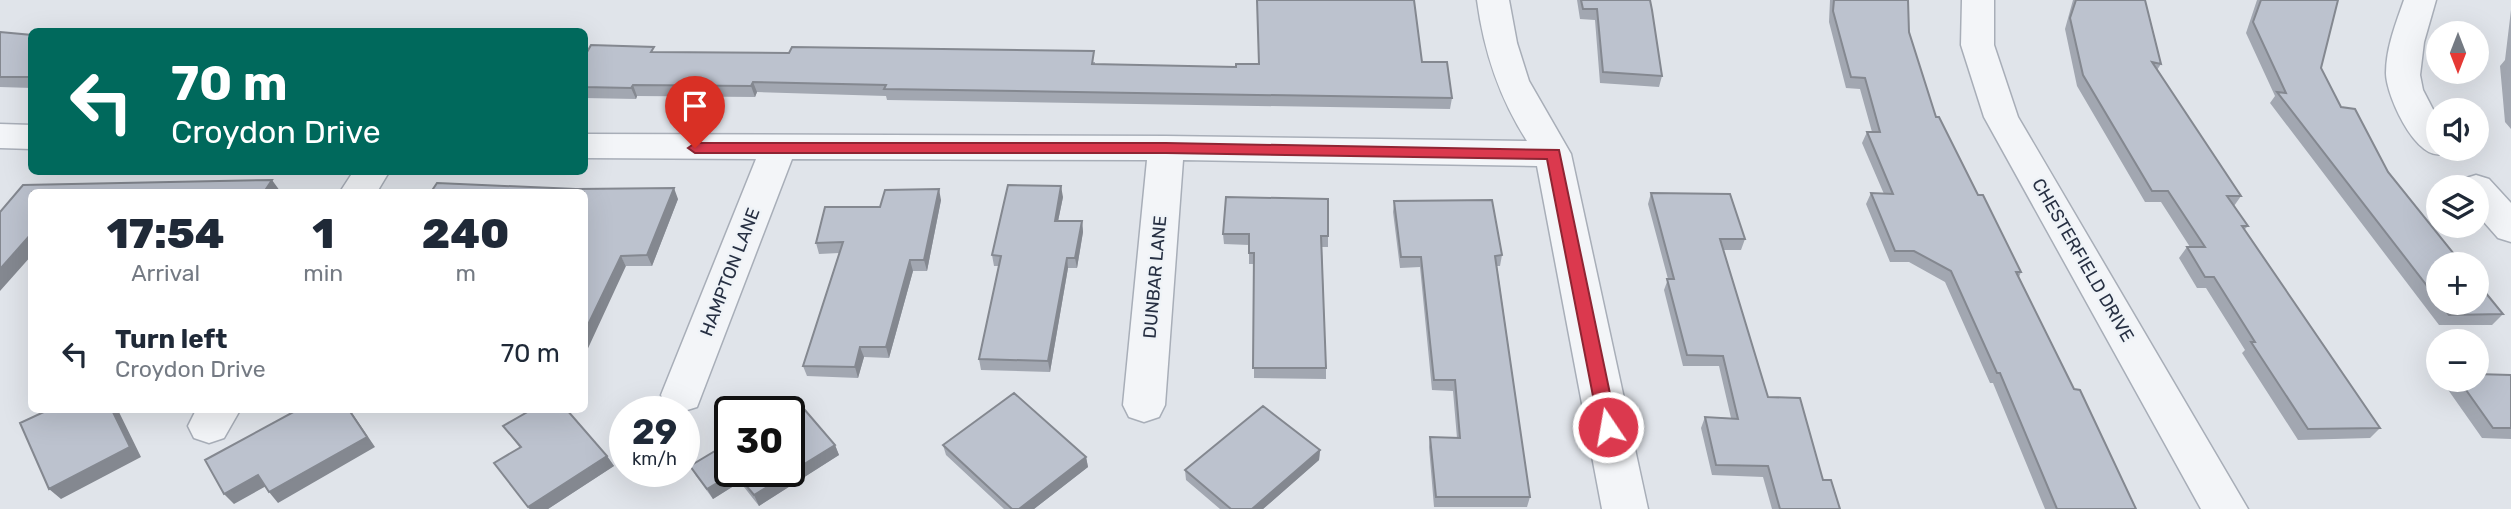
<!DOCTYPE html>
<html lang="en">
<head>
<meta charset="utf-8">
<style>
	:root { --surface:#fff; --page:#f2f2f3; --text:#1f2937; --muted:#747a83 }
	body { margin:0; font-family:Rubik,sans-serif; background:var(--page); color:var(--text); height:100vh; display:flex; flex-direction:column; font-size:26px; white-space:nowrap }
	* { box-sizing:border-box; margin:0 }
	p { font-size:23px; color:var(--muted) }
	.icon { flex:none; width:38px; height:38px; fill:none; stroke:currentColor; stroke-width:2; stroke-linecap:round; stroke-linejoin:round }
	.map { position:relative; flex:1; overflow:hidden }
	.side { position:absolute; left:28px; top:189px; width:560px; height:224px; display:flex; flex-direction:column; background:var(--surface); border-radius:10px; box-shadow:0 7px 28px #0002 }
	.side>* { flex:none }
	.guide { position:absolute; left:28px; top:28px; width:560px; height:147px; border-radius:10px; box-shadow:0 7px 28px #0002; background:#00695c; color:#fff; overflow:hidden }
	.needle { width:46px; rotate:180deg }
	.tools { position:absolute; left:2426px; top:21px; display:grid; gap:14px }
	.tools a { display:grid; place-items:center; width:63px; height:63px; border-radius:50%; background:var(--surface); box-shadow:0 7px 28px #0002; font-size:35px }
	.speed { position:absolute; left:609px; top:396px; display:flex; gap:14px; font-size:35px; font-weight:700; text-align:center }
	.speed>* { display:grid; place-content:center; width:91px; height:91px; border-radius:50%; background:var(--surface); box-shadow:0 7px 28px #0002; line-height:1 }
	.speed small { font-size:18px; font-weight:400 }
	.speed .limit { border:4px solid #111; border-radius:10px; background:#fff; color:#111 }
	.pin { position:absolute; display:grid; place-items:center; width:60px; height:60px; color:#fff; margin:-72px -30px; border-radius:50% 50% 50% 0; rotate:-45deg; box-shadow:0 0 7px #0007 }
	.pin .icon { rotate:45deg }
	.me { position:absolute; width:77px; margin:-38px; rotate:348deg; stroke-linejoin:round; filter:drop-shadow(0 0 5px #0008) }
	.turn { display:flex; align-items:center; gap:24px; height:147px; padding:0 28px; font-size:32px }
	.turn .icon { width:91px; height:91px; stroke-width:2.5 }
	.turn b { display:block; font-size:49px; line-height:60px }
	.eta { display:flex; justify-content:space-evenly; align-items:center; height:119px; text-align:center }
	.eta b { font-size:42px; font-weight:800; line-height:49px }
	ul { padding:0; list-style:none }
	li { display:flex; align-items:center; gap:21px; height:91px; padding:0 28px }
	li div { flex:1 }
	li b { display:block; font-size:26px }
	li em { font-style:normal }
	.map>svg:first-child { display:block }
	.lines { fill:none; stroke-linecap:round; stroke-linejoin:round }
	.minor-casing { stroke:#a8aeb8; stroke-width:3 }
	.minor { fill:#f3f5f8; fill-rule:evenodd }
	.wall { fill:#a2a7b1 }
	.shaded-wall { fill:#848890 }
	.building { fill:#bcc2ce; stroke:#848890; stroke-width:2 }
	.route { fill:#db394e; stroke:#8e2533; stroke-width:2 }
	.labels { text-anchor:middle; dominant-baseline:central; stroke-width:5; stroke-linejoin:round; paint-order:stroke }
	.street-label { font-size:18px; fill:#273043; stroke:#eff3f7 }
</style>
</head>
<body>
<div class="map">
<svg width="2511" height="509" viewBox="0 0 2511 509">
	<rect width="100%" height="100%" fill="#e0e4ea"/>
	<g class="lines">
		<defs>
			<path id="minor" d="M1477,0H1509L1517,43L1529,81L1571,154L1648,509H1602L1537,166L1183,160L1165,405L1159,417L1144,422L1129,417L1123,405L1147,160L792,159L697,407L684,411L667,407L661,395L756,159L584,158V134L1166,136L1527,141C1499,97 1484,52 1477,0Z
				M1962,0H1994V45L2018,117L2248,509H2201L1984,117L1961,45Z
				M2404,0H2436L2424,42L2420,75L2423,90L2438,119V149H2452C2422,176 2386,97 2386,73C2386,48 2396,23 2404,0Z
				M0,124L32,125V149L0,148Z
				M353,172H389L377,192H340Z
				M2476,175L2489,179L2511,203V242L2498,238L2476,213V187H2458L2463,179Z
				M196,410H240L224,438L209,443L194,438L188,426Z"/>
		</defs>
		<!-- minor casing -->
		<use href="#minor" class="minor-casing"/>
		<!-- minor -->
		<use href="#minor" class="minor"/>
	</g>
	<!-- wall -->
	<path class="wall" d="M1577,0H1650L1662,76L1659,87L1600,83L1595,20L1580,19Z
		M1830,0H1908L1909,32L1936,117L2021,272L2019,277L2074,389L2136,509H2045L1993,383H1990L1945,282L1909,262H1890L1866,204L1871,193L1884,194L1862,143L1867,132H1872L1860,89L1846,88L1829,22Z
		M2073,0H2145L2161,64L2157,70L2241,196L2234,206L2248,226L2244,230L2380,428L2370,438L2298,440L2242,353L2245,350L2206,288H2197L2179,258L2187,247H2190L2161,202H2145L2077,86L2065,29Z
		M2257,0H2338L2321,68L2341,107L2388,172L2438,264V303H2476L2503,314L2492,325H2439L2270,103L2275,96L2246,33Z
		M2511,10V129L2505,122L2500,66L2505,60Z
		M0,32L32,35V88L0,87Z
		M656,52L1095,62V64L1236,67L1422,62L1452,98L1450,109L887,100L886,96L757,92L755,97L637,96L636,99L584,98V53Z
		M584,192L678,199L652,266H626Z
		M1651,193L1745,239L1741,250H1723L1768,397L1823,480L1840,509H1772L1763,477L1712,475L1701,428L1705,417L1731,418L1719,366H1683L1664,290L1668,279L1648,204Z
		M1063,197L1058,221H1082L1083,232L1077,268H1068L1050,372L981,370L979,359L999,266H994L992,255Z
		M941,200L927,271H913L889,358L864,357L858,378L807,376L803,366L839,253L819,254L816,243L880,207Z
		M1394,201L1502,255L1500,266H1497L1530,497L1527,507H1434L1429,447L1430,437L1457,438L1453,391L1432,390L1420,267L1400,268L1393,212Z
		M1223,234L1328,236V247H1322L1326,368V379L1254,378V264H1249V245L1224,244Z
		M2511,375V439L2482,438L2444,384L2448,380H2476Z
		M503,426L607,456L614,466L548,509H529L494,463L520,448Z
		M835,445L839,455L759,506L740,482L713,499L696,476L690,466Z
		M943,445L1086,457L1088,467L1034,509H1004L946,455Z
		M1320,450L1319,460L1263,509H1220L1186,480L1185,470Z"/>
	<!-- shaded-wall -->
	<path class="shaded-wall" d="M753,82L757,92L755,97L751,86Z
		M633,85L637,96L636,99L631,88Z
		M272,180L280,191L279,192H264Z
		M1061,186L1063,197L1056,231L1055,221Z
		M674,188L678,199L652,266L647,255Z
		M939,189L941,200L927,271L924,260Z
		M1082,221L1083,232L1077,268L1075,258Z
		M32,233V255L0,291V269Z
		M621,256L626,266L584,357V333Z
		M1067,258L1068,268L1050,372L1048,361Z
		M910,260L913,271L889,358L886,347Z
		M860,347L864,357L858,378L855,367Z
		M112,410H118L141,457L61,499L49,489Z
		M349,410H350L375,447L278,503L269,492Z
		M835,445L839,455L759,506L754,495Z
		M1320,450L1319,460L1263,509H1252Z
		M607,456L614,466L548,509H530L528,507Z
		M1086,457L1088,467L1034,509H1019Z
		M735,472L740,482L713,499L707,489Z
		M258,475L268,485L234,504L224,494Z"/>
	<!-- building -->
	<path class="building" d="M1257,0H1414L1422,62H1447L1452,98L884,89L886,85L753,82L751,86L633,85L631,88L584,87V53L586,54L591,45L654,47L651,52L789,53L792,47L1094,51L1092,64L1236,67V64H1259Z
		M1581,0H1650L1652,10L1662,76L1603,72L1597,9H1583Z
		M1834,0H1908L1909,32L1936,117H1939L1978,195H1983L2021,272H2016L2074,389L2080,390L2136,509H2057L2000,373H1997L1951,271L1914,251H1895L1871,193L1893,194L1867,132H1880L1865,78L1851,77L1833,11Z
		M2076,0H2145L2161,64L2152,62L2241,196H2227L2248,226H2242L2380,428L2308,429L2251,342H2255L2214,277H2205L2187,247H2205L2168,191H2152L2083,75L2070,18Z
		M2261,0H2338L2321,68L2341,107L2355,109L2388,172L2462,264H2438V300L2277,92L2286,93L2253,22Z
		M95,30L152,32H94Z
		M0,32L32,35V77H0Z
		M272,180L264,192H32V233L0,269V212L23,185Z
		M437,183L576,189L674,188L647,255L621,256L584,333V192H431Z
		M1008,185L1061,186L1055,221H1082L1075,258H1067L1048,361L979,359L1001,256L992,255Z
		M939,189L924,260H910L886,347H860L855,367L803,366L843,242L816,243L825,207H880L885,190Z
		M1651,193L1730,194L1745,239H1720L1768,397L1800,398L1823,480H1831L1840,509H1780L1768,466L1716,465L1705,417L1738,419L1723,356L1687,355L1667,279H1674Z
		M1226,197L1328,199V236H1321L1326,368H1253L1254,253H1249V234H1223Z
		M1492,200L1502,255L1495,256L1530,497H1436L1430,437L1460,438L1455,380H1434L1421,257H1401L1394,201Z
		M2476,281L2503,314L2449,315L2440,303H2476Z
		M2476,374L2511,375V428H2493L2459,380H2476Z
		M1014,393L1086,457L1019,509H1012L943,445Z
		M798,402L835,445L754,495L735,472L707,489L690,466L730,442V471H789V411H782Z
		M1263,406L1320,450L1252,509H1231L1185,470Z
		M48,410H112L130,447L49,489L20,423Z
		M297,410H349L367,437L269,492L258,475L224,494L205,460Z
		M531,410H567L607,456L528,507L494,463L521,447L503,426Z"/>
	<!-- route -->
	<path class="route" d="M695,143H1166L1559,150L1617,427L1608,434L1599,427L1547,159L1166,153H695L688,148Z"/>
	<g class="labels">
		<!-- street labels -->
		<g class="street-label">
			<text transform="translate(2083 260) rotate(60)">CHESTERFIELD DRIVE</text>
			<text transform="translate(730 272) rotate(-69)">HAMPTON LANE</text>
			<text transform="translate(1155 277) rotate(-85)">DUNBAR LANE</text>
		</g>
	</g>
</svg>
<div class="tools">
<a><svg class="needle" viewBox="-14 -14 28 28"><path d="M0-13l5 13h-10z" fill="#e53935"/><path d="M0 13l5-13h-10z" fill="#747a83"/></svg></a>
<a><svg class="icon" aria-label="sound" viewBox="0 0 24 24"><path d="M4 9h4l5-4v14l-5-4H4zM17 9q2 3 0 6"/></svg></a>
<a><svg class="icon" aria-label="layers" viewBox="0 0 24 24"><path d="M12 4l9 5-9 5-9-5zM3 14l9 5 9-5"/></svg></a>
<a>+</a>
<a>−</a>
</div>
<div class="speed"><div>29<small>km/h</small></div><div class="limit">30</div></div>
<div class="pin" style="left:695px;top:148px;background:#d93025"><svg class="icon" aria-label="arrive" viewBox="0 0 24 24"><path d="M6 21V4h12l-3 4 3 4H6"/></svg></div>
<svg class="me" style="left:1608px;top:427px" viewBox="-20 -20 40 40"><circle r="17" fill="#db394e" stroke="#fff" stroke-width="3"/><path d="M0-11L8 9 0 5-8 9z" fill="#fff"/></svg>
<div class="guide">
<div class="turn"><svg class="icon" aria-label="left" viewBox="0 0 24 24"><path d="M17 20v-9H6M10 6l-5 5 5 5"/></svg><div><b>70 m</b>Croydon Drive</div></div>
</div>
<section class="side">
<div class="eta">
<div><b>17:54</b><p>Arrival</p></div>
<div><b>1</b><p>min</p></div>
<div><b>240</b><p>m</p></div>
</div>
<ul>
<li><svg class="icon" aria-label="left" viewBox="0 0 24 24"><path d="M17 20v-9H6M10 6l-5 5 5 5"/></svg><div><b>Turn left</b><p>Croydon Drive</p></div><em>70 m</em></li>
</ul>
</section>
</div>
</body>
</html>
